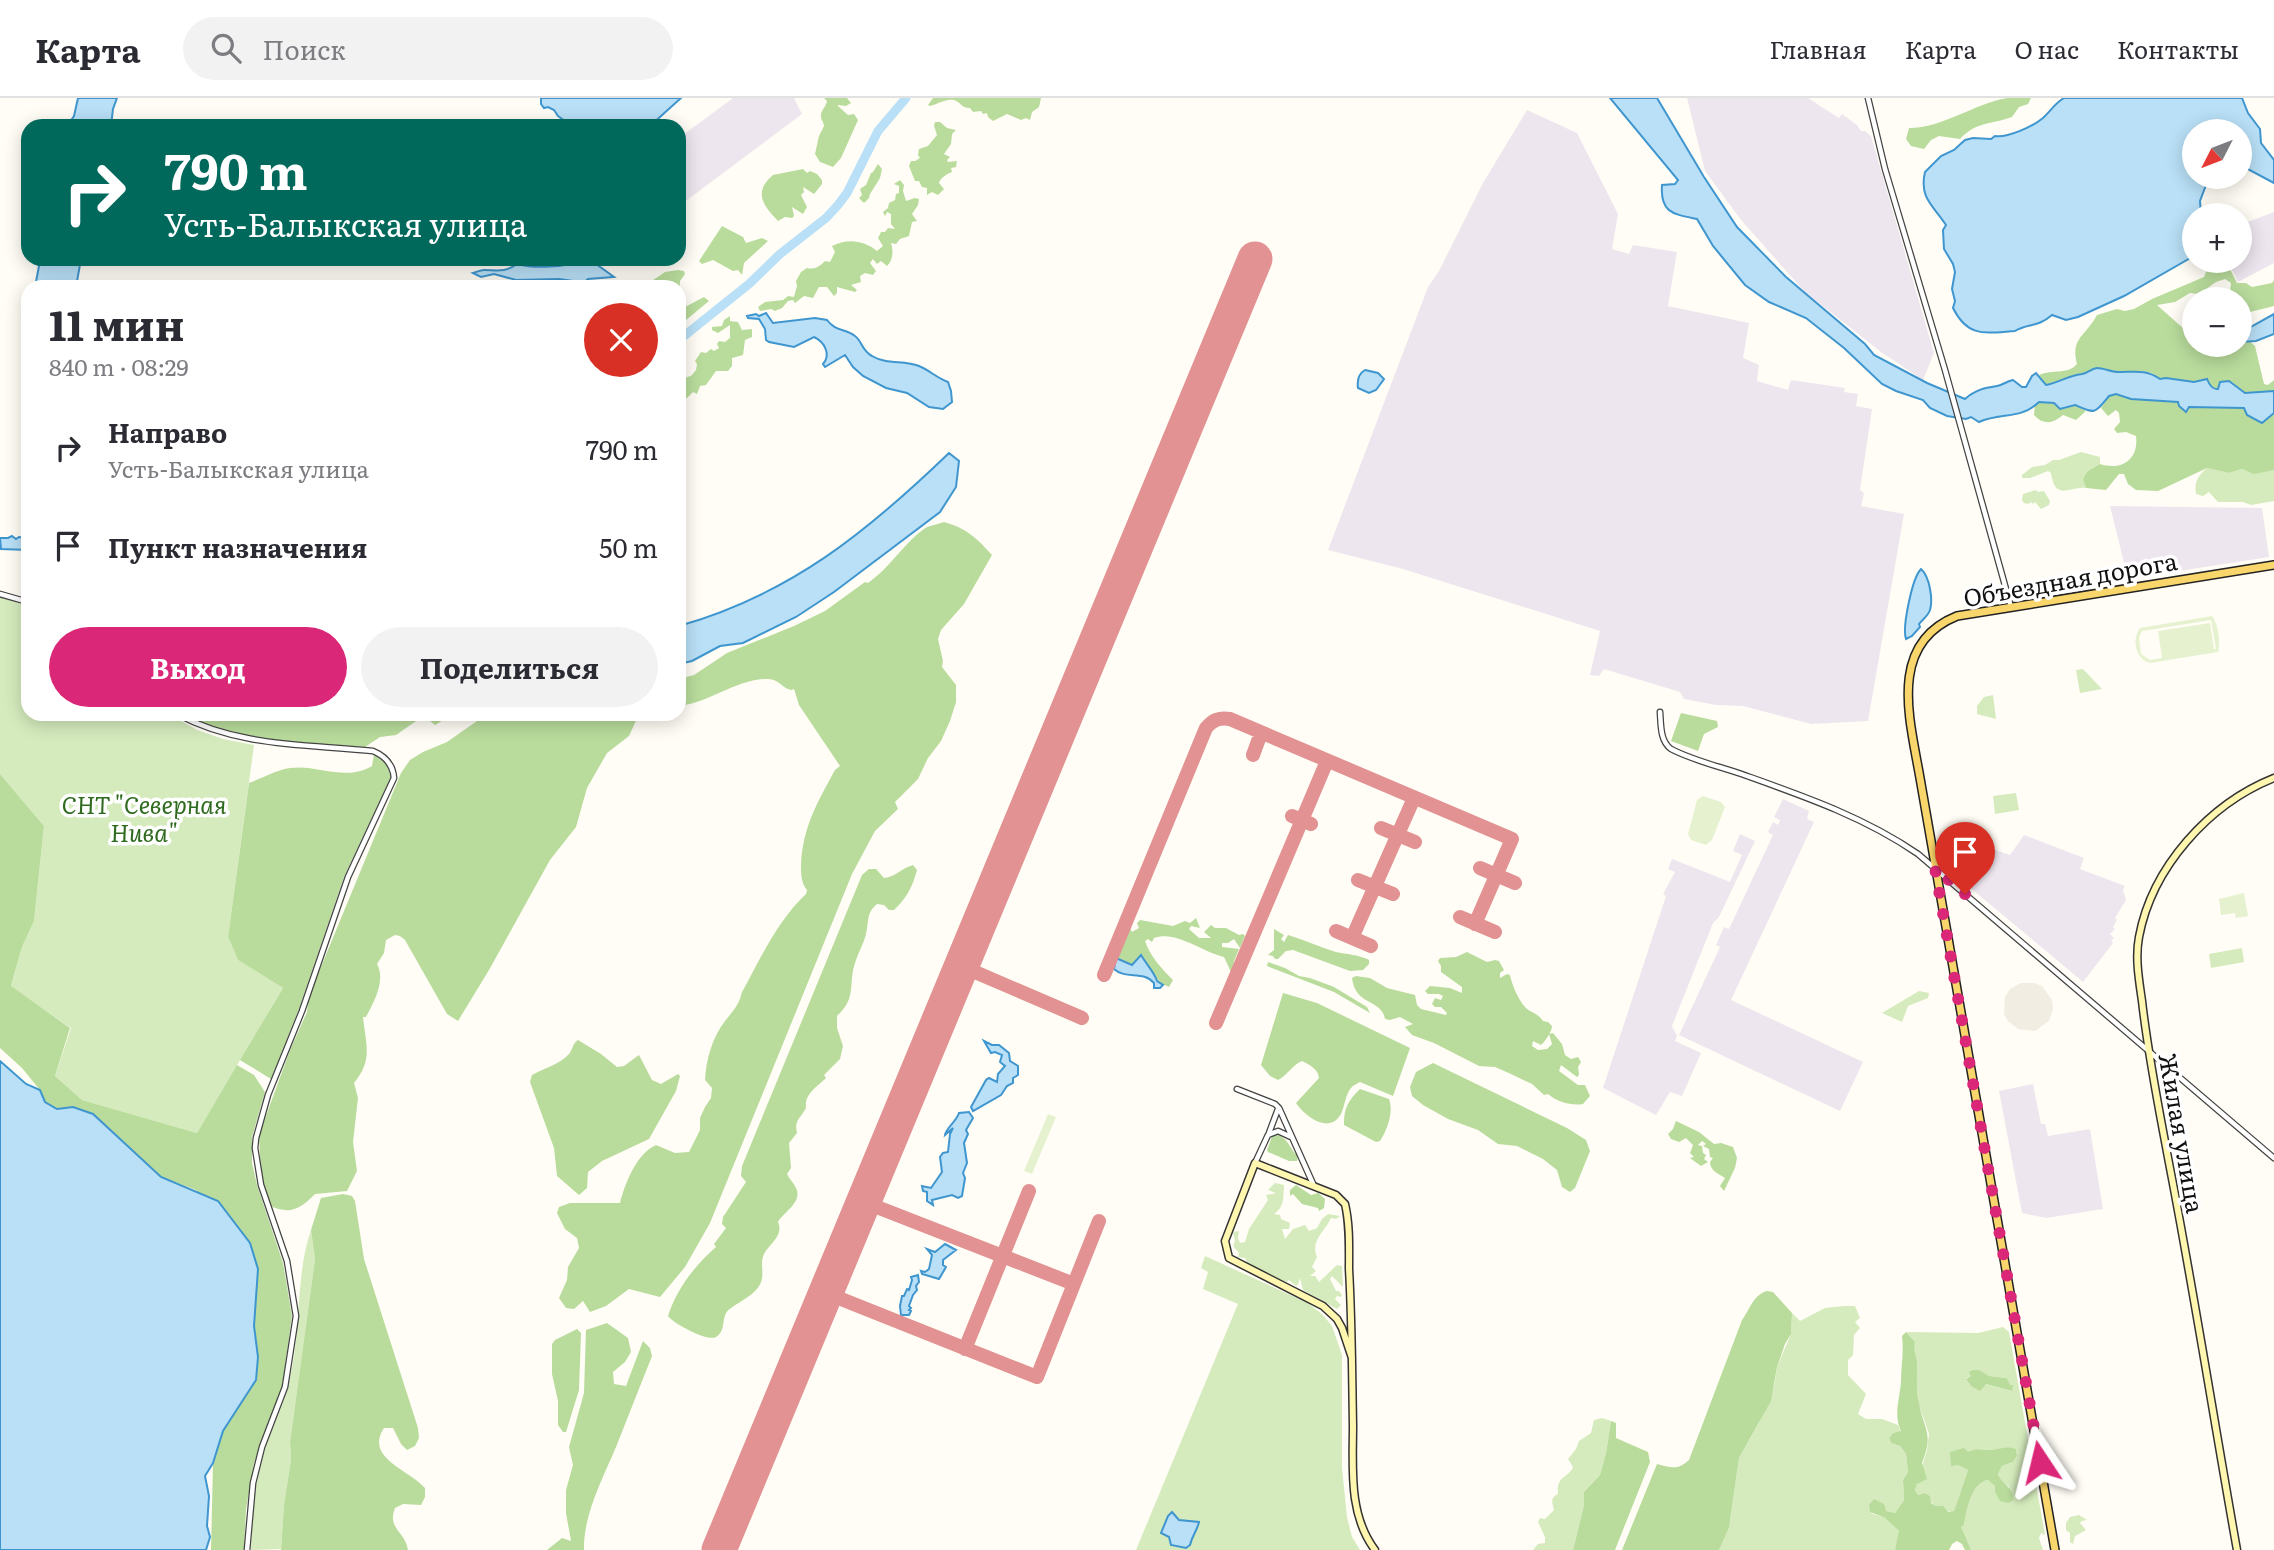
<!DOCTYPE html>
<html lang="ru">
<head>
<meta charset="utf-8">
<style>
	:root { --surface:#fff; --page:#f2f2f3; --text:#2b2b33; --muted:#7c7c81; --line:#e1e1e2; --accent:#db2777 }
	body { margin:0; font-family:Literata,serif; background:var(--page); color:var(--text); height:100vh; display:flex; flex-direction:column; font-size:26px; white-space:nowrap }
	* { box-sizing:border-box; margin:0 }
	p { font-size:23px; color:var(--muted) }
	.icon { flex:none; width:38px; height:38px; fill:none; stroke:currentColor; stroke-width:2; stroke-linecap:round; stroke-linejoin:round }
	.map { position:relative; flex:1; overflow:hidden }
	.side { position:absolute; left:21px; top:182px; width:665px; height:441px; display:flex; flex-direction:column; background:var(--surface); border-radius:21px; box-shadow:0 4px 18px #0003 }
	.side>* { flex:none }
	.top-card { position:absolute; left:21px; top:21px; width:665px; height:147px; border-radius:21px; box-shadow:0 4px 18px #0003; background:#00695c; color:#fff; overflow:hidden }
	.needle { width:46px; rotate:228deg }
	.tools { position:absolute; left:2182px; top:21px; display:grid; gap:14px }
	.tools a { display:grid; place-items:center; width:70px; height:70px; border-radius:50%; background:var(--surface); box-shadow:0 4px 18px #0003; font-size:35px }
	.pin { position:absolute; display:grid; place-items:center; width:60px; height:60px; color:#fff; margin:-72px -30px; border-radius:50% 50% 50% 0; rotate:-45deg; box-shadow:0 0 7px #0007 }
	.pin .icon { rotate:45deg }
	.me { position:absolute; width:77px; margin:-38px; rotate:350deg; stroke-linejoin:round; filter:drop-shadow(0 0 5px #0008) }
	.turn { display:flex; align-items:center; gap:24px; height:147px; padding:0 28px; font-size:32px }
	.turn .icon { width:91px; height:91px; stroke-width:2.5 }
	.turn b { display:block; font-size:49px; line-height:60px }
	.round { display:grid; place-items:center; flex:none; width:74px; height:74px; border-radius:37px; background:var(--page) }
	.head { display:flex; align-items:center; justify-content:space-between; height:119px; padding:0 28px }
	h1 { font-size:42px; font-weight:700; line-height:52px }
	.button { display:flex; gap:14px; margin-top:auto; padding:14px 28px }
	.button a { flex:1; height:80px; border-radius:42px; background:var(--accent); color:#fff; font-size:28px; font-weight:700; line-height:80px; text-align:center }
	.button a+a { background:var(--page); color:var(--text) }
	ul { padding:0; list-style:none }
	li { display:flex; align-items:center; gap:21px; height:98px; padding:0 28px }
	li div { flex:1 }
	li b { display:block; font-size:26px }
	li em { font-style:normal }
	header { display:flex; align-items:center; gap:42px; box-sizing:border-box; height:98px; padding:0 35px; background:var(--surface); border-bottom:2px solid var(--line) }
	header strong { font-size:33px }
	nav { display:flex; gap:38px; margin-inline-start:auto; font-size:24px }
	.search { width:490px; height:63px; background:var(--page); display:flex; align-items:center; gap:18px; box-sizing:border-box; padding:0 24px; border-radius:38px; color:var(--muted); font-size:26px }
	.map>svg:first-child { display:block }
	.industrial { fill:#eee6ef }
	.green { fill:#d5ebbd; fill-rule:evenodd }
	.forest { fill:#b9dc9c }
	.pitch { fill:#e6f2cf; fill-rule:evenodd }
	.plaza { fill:#f1ede2 }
	.water { fill:#b9e0f7; stroke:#3f96cf; stroke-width:2 }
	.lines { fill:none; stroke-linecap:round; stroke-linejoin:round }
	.river { stroke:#b9e0f7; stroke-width:9 }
	.taxiway { stroke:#e29292; stroke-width:14 }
	.runway { stroke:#e29292; stroke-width:35 }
	.street-casing { stroke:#444; stroke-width:7 }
	.secondary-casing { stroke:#333; stroke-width:9 }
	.primary-casing { stroke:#222; stroke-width:10 }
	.street { stroke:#fff; stroke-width:4.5 }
	.secondary { stroke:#fff6b0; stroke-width:6 }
	.primary { stroke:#f9d66b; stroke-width:7 }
	.route { stroke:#db2777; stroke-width:12; stroke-dasharray:0 21.6 }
	.labels { text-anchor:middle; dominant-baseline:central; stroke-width:7; stroke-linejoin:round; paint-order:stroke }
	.street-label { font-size:24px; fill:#111; stroke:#fff }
	.park-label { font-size:24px; font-style:italic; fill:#2f6b1f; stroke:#fff }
</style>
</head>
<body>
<header>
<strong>Карта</strong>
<div class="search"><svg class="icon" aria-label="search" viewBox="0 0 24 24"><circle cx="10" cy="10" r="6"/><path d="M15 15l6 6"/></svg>Поиск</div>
<nav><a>Главная</a><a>Карта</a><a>О нас</a><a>Контакты</a></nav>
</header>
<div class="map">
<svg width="2274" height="1452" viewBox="0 0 2274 1452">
	<rect width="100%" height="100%" fill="#fffdf5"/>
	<!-- industrial -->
	<path class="industrial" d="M733,0H794L802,16L679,108V40Z
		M1687,0H1808L1839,20L1842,16L1857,27L1861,33H1865L1871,38L1934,255L1923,282L1881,254L1805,194L1741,122L1705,73Z
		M1527,12L1577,35L1618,116L1612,151L1629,156L1633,147L1677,154L1668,208L1749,225L1743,260L1759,267L1757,283L1788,292L1791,282L1845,290L1844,294L1858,296L1856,308L1872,311L1860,392L1864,395L1861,408L1904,416L1868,623L1811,626L1743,608L1716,607L1684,601L1680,594L1604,571L1599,578L1590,577L1600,533L1403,471L1328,452L1428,189L1439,173L1483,85Z
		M2274,114V165L2238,184L2228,163H2240V127Z
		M2110,408L2262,410L2269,459L2128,481Z
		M1783,701L1809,713L1807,721L1814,724L1731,902L1863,964L1840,1013L1679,937L1720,849L1716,847L1724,829L1729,831L1773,737L1768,734L1773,724L1778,727L1780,722L1774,719Z
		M1740,736L1755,743L1719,819L1713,825L1672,928L1677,938L1675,943L1701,955L1682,998L1670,994L1656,1017L1603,990L1666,798L1663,796L1675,774L1668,771L1672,761L1730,784L1742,757L1733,753Z
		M2024,737L2084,760L2080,771L2125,788L2123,792L2126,802L2115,820L2117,822L2113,829L2115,831L2110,836L2114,840L2111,843L2113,845L2083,884L1949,772L1967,742L2010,757Z
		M2033,986L2041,1026H2045L2048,1038L2090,1031L2103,1111L2046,1120L2022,1115L1999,993Z"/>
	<!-- green -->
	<path class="green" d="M2081,354L2100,359V366L2092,370L2083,382L2086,390C2070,388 2055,404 2051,375L2048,373L2030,380H2022V377L2032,369L2045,367L2053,362H2059Z
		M2207,370L2229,375L2242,371L2254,375L2274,372V403L2251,407L2243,404H2218L2209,394L2203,398L2196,396C2194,385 2198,377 2207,370Z
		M2036,392L2038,394L2044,393L2050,403L2049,407L2041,411L2035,404L2033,406L2031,404L2028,406L2024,405L2022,402L2023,396Z
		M0,499L28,508V616H169L197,632L223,641L254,647L228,839L238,862L283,890L197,1035L82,1002L55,978L71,930L11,889L22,849L34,823L44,728L0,676Z
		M2083,571L2102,591L2080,595L2076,572Z
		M1993,597L1996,621L1977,616V608L1984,599Z
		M2016,695L2019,712L1995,716L1993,698Z
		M2242,850L2244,864L2211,870L2209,856Z
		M1919,893L1929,895L1928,900L1908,908L1902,924L1882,915Z
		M1275,1085L1284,1087C1283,1100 1285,1108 1274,1116L1280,1117L1281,1121L1290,1125L1289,1131H1282L1285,1141L1293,1131L1305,1127L1309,1133L1317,1130L1322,1121L1328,1116L1340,1118L1336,1121L1331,1120C1325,1134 1310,1142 1317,1159L1312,1169L1316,1173L1310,1178H1315L1319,1184L1337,1167L1342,1168L1343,1189L1332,1178L1330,1181L1336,1193H1339L1342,1197L1341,1199L1337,1198L1335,1201L1341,1207L1337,1211L1303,1192L1300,1180L1298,1187L1296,1188L1289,1182L1287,1184L1270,1178L1247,1164L1245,1160L1238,1159L1239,1155L1233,1148L1235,1143L1233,1134L1239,1133L1238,1140L1240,1145L1245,1144L1249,1131L1268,1102L1266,1097L1276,1095L1268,1092Z
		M311,1132L315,1161L290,1344L291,1361L284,1407L281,1451L251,1452C252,1420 253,1387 263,1356C273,1327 287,1300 292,1270C301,1224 296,1176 311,1132Z
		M1205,1158L1308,1205L1323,1217L1332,1228L1342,1257V1370L1347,1419L1352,1439L1360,1452H1136L1238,1206L1203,1191L1208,1174L1201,1170ZM1174,1417L1179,1422L1199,1425L1192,1436L1190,1447L1186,1450L1169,1444V1439L1162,1435L1168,1418Z
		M1844,1208H1855L1860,1220L1855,1224L1860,1230L1854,1237L1853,1257L1848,1262V1277L1866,1296L1858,1316L1866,1321H1882L1898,1327L1901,1334L1893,1335L1889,1340L1891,1345L1900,1348L1906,1356L1908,1374L1903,1382L1904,1402L1895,1415L1886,1413L1870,1415L1885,1420L1900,1434L1895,1452H1719L1729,1430L1739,1360L1759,1325L1774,1289L1777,1269L1791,1236L1792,1215L1800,1223L1825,1210Z
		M2003,1229L2009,1234L2045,1437L2041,1435L2039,1440L2043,1452H1971L1960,1429L1964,1427C1967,1411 1971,1385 1988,1382L1995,1388V1395L2010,1389L2001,1384L1998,1376L2002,1368L2013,1364L2017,1358L2016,1351C2005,1350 1997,1351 1987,1352C1967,1354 1971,1350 1958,1367L1968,1372L1954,1413C1941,1416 1931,1405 1924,1395L1918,1397L1915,1392L1927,1352L1929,1336L1919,1307L1915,1274L1917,1267L1913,1255L1915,1244L1906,1234L1978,1235ZM1982,1274L1989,1278L2007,1280L2012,1293L1986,1286L1971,1288L1966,1280Z
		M1602,1320L1611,1323L1606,1355L1600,1377L1584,1394V1407L1573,1452H1533L1538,1446L1545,1445V1439L1538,1424L1540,1420L1545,1421L1554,1412C1552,1404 1550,1400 1558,1396C1556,1377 1568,1381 1573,1369L1568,1361L1576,1351L1579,1343L1591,1335L1594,1322Z
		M2079,1417L2087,1422L2082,1423L2080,1425L2086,1432L2075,1438L2073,1446L2070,1444V1435L2066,1432V1425L2070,1419Z"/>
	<!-- forest -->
	<path class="forest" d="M824,0H847L851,5L846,8L838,7V8L848,17L854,16L858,22L841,60L833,69L820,64L815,56L819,38L824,28C824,24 820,21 821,17C821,12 826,9 827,3Z
		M933,0H1041L1039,9L1032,14L1030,22L1026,20L1021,22L1007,16L993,23L988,19L987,15L983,16L981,13L973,14L970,10C961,10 962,5 954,2C947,0 935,7 930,8L928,7Z
		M2007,0H2031L2028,6L2019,9L2012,19C1990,27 1977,23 1960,41L1939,38L1931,42L1924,51L1911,48L1906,41L1909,30C1943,30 1973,6 2007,0Z
		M935,24H940L947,30L956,32L952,36L951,46L944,56L950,59L947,62L948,64L957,63L956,69L951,70L952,74C947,76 940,80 939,85L944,91L938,97L932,94L927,97V90L922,89L919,83H915L909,68L911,63H915L920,60L918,57L919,51L928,48L937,37L934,28Z
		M878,66L882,71L880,80L870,96L869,100L864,105L859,100L862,97L860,91L866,87L871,75L873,74Z
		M803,71L807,75L810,73L817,76L822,82V86L814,96L803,89L804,94L801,97L807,109L803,116L792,109L794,118L792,120L785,119L778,123C763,108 753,94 773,77Z
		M900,82L904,87L903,93L906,103L915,100L919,101L918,107L912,116L917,123L912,124L909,138L900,141L896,146L891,145C893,152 894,161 887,168L881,163L877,166L873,161L870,165L876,173L873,177L865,175L860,178L861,184L851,187L857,192L855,194L837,189V195L834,198L827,189H819L813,200L804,198L795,205L793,202L788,203L782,210L775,213L771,211L760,213L758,209L765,204L783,202L788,198L794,199L797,188L796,183L801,174L807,170C815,172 820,168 825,163L830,164L835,154L832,148C847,140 864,142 877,153L883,148L878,140L881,134H885L888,130L895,131L891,126V116L887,114L885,118L883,114L888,110L889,105L895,102L896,96L899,95V88L894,86Z
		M722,128L743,139L746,145L762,140L768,143L744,165L742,177L738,172L733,173L713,162L702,166L699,163Z
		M2219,163H2226L2237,185H2246L2252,189L2272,185L2274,182V208L2246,215L2241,212L2240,201H2236L2230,195L2231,185L2225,181L2216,184L2199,196L2190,195L2175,204L2157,207L2184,231L2194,234V247H2219L2230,249L2240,247V244L2248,242L2255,248L2264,286L2268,287L2274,282V293L2245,295L2232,284L2216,292L2203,281C2189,287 2174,279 2160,281L2152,275L2140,273L2120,274L2095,270L2083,276L2045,287L2039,277C2052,271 2068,277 2077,266C2070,240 2086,238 2097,217L2117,211L2125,213L2134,211L2152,201L2204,179L2206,174L2218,172Z
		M678,172L684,173L685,176L680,183L679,195V189H638L636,186L643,189L665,174Z
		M704,199L709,203L686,222L679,215V209H685Z
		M730,218V223L738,224L742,232L752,231V239L745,242L743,257L732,260V268L728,273H716L706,287L700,288L697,296L693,294L687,300L682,299L679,300V287L687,279L691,278L696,272L697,266L695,263L701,254L706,255L711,251L714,253L719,250L717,246L719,243L725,244L730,240V227L718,235L712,232V229L722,228L724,222Z
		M2116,296L2131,301L2178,304L2189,309L2244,310L2247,313L2265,320L2274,315V372L2254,376L2242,371L2229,375L2207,370L2158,393L2136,392L2128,386L2124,376H2119L2106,392L2086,390L2083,382C2086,373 2092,370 2100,366C2122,373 2139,361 2136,338L2126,334L2117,335L2114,331L2120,324L2119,315L2116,312L2108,318L2101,310L2109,298Z
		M2039,304L2054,305L2063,311L2074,307L2086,313L2076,322L2063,317C2053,326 2043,327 2034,317L2035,306Z
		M944,424C966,430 977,440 992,457L964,506L941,532L938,541L943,563L942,569L956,587V604L950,623L941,643L928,660L918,681L895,704L898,711L875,733L852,776L710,1125L685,1169L660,1199L629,1191L606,1208L590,1214L583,1203L574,1211L566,1210L559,1200L567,1182L568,1169L579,1150L577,1140L565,1131L557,1115L559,1109L570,1105H620C625,1086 636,1056 656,1047L675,1055L689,1054L700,1032V1020L705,1009L711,1000L712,990L705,982C706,962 712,940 725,923C733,913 739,907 742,894C760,861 778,822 806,796L807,792C801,785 801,776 801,766C803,729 817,705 835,672L840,668L799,607L794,591L791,592C782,590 779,581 768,581C736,581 710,605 679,608V581L694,577L727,555L794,528L825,513L865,484L868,485C890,470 905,443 927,429C932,427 939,426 944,424Z
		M1681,615L1717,623L1718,629L1704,636L1698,653L1671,643Z
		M187,616H453L435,627L429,622L419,621L396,637L380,639L365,649L290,644L226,634L200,625Z
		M487,616H639L629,638L607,655L587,690L576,729L550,762L489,872L458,923L447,916L405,842L400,838L395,837L386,842L384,855L377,866C386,882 374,904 366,919H363C366,948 373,962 354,985L358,1000L353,1044L357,1073L347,1093L315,1096C299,1112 290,1117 268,1107L261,1082L259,1037L290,952L307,914L308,904L318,876L401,675L410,662L423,654L447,644Z
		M374,656L386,665L391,679L344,779L299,911L271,981L240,962L283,890L238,862L228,839L249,685C262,680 277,672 290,670C317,666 345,684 372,668Z
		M0,676L44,728L34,823L22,849L11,888L70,930L55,978L82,1002L197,1035L237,967L254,977L265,994L252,1039V1065L257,1087L283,1165L292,1218L282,1289L254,1365L246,1411L244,1452H211L213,1365L216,1349L226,1326L246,1296L258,1259L254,1228L258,1171L196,1092L161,1079L130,1052L73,1009L57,1011L45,1005L40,992L22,970L0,950Z
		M913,767L917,772C913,788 906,801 894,812H889L884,807L877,806C866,815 869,824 866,836C864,845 859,853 856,862C847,886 858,899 837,918V930L843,948L840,961L824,977L826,980C817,989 804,996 806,1010C800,1021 794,1022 797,1035L789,1045L791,1070L787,1076C789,1081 794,1085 796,1090C803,1104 784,1114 778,1124C784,1138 770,1145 764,1156C759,1166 766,1178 759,1188C753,1199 730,1208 726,1215C722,1223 725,1234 716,1239C708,1244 674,1226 668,1218C676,1192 695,1167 716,1149L714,1146L726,1130L722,1126L723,1119L746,1084L741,1078L742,1068L862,777L869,771H876L884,780C896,779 901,770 913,767Z
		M1130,818L1133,820L1130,830L1132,834L1139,830L1137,825L1140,822L1173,828L1185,823L1190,825L1196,820L1200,830L1191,828L1189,831L1199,840H1211L1204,834L1211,827L1215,830H1226L1239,837L1243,836L1245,838L1240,850L1234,841L1228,845H1222V849L1239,851L1234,863L1233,873L1231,874L1224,859C1202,854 1176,832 1154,840L1152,844L1148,841L1145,843C1150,858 1161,870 1173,882L1169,889L1160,885L1141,856L1131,867L1116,860L1111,863V859L1117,850Z
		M1274,831L1284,837L1281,841L1284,844L1288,837C1304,842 1320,849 1336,854C1346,856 1360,857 1369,862V866L1363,872L1350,873L1293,852L1286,853L1278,861H1275L1273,858L1268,857L1274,852Z
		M1467,854L1487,864L1495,862L1499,863L1504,872L1500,875V880L1507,876L1510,877C1512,887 1518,901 1525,909C1529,914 1538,915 1543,923L1548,924L1552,928C1552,933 1545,944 1541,947L1533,943L1532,948L1538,952L1547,951L1552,946L1549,936L1553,935L1562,946L1565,957L1571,961L1578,959L1581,964L1578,969L1579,977L1577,979L1561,967L1559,973L1578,987H1585L1590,998L1583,1006C1572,1008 1557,1004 1548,996L1544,997L1532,986L1511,976L1495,969L1479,968L1434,945L1412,937L1405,929L1413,926L1400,919L1390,922L1385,921C1382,901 1355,908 1352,880L1356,878L1370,880L1387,890L1415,897L1417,907L1421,911L1446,917L1447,915L1441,909H1435L1432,906L1435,900L1441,902L1443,898L1439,896H1428L1425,893L1430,888L1450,890L1462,895V889L1441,874V868L1438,863L1440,860L1456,859Z
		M1268,864L1285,870L1299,878L1310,880L1334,889L1367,909L1370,915L1334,894L1267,868Z
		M1283,895L1317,905L1410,950L1393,998L1360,984C1357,986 1353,987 1351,990C1345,997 1345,1008 1341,1016C1329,1037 1305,1018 1296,1005L1319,980C1318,971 1310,967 1302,963C1292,967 1288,977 1278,982L1270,978L1261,967Z
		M578,942L601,956L617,969L624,968L639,957L652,982L661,986L678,976L680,978L676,993L649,1041L602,1063L588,1074L587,1090L579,1097L557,1078L554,1050L530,984L532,977C543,971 560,966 569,956C573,951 572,946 578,942Z
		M1433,965L1567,1030L1586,1042L1590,1053L1575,1090L1570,1094L1562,1089L1557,1072L1543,1061L1517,1048L1498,1046L1478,1032L1448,1021L1423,1007L1412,998L1410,989L1416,974Z
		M1360,991L1389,1001C1394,1014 1387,1032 1380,1043L1376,1044L1344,1027C1344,1011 1347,1004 1360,991Z
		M1676,1023L1699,1034L1714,1046L1721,1045L1733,1049L1737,1060L1735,1070L1724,1093L1720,1088L1725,1080C1719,1076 1710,1073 1710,1064L1713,1060L1710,1059L1709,1051L1703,1048L1706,1046L1702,1043L1698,1047L1702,1048L1703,1055L1706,1057L1704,1061L1708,1064L1701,1068L1690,1060L1694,1059L1690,1055L1693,1047L1686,1040L1679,1044L1671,1041L1668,1036L1673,1031Z
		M1273,1036C1288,1037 1289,1051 1298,1058L1297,1063H1289L1268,1054L1267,1052Z
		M1296,1087L1311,1097L1318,1095L1325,1101L1324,1110L1319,1113L1318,1110L1302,1106L1293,1096L1290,1098V1092Z
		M343,1096L352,1098L355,1103L364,1161L418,1330L419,1340L415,1348L407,1352L401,1346L393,1330H384C364,1360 410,1372 425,1390V1399L421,1407L403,1406L395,1410C387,1431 405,1433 408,1452H281L284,1407L291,1361L290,1344L315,1161L311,1132L321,1100Z
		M1767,1193L1773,1194L1792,1215L1791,1236L1785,1246L1777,1269L1771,1303L1739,1360L1729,1430L1719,1452H1622L1657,1366C1671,1370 1678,1372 1689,1362L1742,1222C1750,1211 1753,1197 1767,1193Z
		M607,1225L628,1240L631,1254L625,1264L613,1274L614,1286L626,1288L643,1243L650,1250L652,1258C640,1288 628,1319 616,1349C603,1380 583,1417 584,1452H547L562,1440L571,1443L566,1415V1392L573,1367L569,1349L584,1295L586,1232Z
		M577,1231L581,1235L579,1292L566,1334H563L558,1327V1303L552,1276V1246L555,1242Z
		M1906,1234L1915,1244C1913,1255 1917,1258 1917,1266C1917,1278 1916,1292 1919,1305C1924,1333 1934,1334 1922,1365L1927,1381L1917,1386L1915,1392L1918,1397L1924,1395L1930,1398L1931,1405L1936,1408H1943L1948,1414L1954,1413L1968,1372L1958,1367L1951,1368L1950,1354L1964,1350L1968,1354C1977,1350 1977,1352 1986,1352C1997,1353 2003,1347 2016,1351L2017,1358L2013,1364L2002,1368L1998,1376C2002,1387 2014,1389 2013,1402L2008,1405L2000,1403L1995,1394V1388L1988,1382C1971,1385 1967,1411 1964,1427L1961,1429L1971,1452H1965L1962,1446L1957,1443L1952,1446L1949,1452H1895L1899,1433L1885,1420L1870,1414L1869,1407L1874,1401L1884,1406L1886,1413L1895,1415L1904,1402L1903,1382L1908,1374L1906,1356L1900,1348L1891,1345L1889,1340L1893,1335L1901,1333C1893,1316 1900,1301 1901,1283C1901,1268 1904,1254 1902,1238Z
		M1973,1272H1979L1989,1278L2007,1280L2010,1287H2013L2012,1293L1986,1286L1980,1293L1971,1288L1966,1281L1971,1278L1969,1274Z
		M1611,1323L1616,1325V1340L1648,1354L1650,1364L1615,1452H1573L1584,1407V1394L1600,1377L1606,1355Z"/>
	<!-- pitch -->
	<path class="pitch" d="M2212,518C2218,525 2221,545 2218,554L2150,565C2136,561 2131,542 2140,530ZM2211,522L2216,551H2214L2210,525L2158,533L2162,560L2150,562L2141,556L2139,540L2142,533Z
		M1703,698L1721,704L1725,709L1712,742L1706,747L1691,742L1688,736L1697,702Z
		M2244,795L2248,818L2236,820L2235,815L2221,817L2219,801Z
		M1048,1016L1056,1019L1032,1076L1024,1073Z"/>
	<!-- plaza -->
	<path class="plaza" d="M2021,885H2034L2042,888L2052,902L2053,911L2049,923L2035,933L2018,931L2008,923L2004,916L2005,899L2010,891Z"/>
	<!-- water -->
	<path class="water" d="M78,0H117L113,11L111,28H67L74,18Z
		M541,0H681L650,28H572L558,18L554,12L548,9L544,10L541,6Z
		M1610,0H1657L1704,79L1737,129L1786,179L1865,246L1874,257L1927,285L1965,301C1975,292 1984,290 1997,288C2003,287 2007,283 2013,282L2022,289H2026L2032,278L2036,275L2046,287C2060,284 2067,278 2082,276C2087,275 2091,271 2097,270C2104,270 2111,274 2118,274C2135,274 2146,271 2160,281L2166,280L2194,284L2207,281C2209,286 2212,292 2218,291L2220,284L2229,283L2245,295L2274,293V315L2262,325L2247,317L2244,310L2189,309L2186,314L2179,308L2178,304L2131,301L2116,296L2109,298C2094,316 2096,316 2075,307L2060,311L2054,305L2039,304C2020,322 2002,314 1979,324L1971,319L1966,321L1947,318L1930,310L1923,302L1896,293L1882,286L1844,250L1806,220L1769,204L1745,187L1713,148L1697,121C1673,116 1660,115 1662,87L1675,86L1678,82Z
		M2064,0H2242L2248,15L2260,31L2261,45L2274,62V85L2240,67V33H2194V79H2209L2200,103L2201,117H2194V157L2192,159L2124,198L2078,219L2066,222L2052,217C2037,230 2028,225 2015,233C1985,235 1968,240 1953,210L1955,203L1952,191L1955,174L1953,166L1944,151L1943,132L1946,127C1933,107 1919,100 1925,74L1941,58L1954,52L1965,42L1973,40L1991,41L1995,38C2007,40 2032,29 2043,20C2050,14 2055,5 2064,0Z
		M37,161H81L76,189H35L39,168Z
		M580,163L596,166L614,179L588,181L581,187L573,183L559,181L516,182L494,176L481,179L473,175C477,174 480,172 484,172C497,172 504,175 517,166C536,171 564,169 580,163Z
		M766,215L773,225L815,220L827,222C836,234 845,230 855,238C862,243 862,253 872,258C887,267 903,262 919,268C929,272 937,280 948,284L951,293L952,304L943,311L929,309L907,295L886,290L863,278L853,269L845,257L825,269L823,266C831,257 825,244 814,239L794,249L769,244L766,242L765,231L759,221L748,220L747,218L756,216L759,218Z
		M2274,216V236L2256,243L2240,244V235Z
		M1365,272L1378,275L1384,281L1376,292L1369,295L1358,290C1357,283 1358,276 1365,272Z
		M949,355L959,363L956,389L940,414L834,494L796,519L743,545L720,548L692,563L679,566V528C791,496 867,434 949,355Z
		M12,438L16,441L19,439L28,440V452L1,451L0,440H8Z
		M1921,471C1930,479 1933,502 1930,512C1928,518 1923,521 1919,526L1920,529L1912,538L1906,541C1902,530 1912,480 1921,471Z
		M1141,857C1145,864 1156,877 1157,883L1163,887L1160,890H1154V885C1143,872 1126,882 1114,871L1116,860L1132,867Z
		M984,943L992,947H999L1009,955L1010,963L1018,968V977L1013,980V985L1007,988L1001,997L973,1013L971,1009L986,982L989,980L997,984L998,976L1005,968L1000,964L1002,957L995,954L991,955Z
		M0,963L26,986L40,992L45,1004L57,1011L73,1009L93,1016L161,1079L218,1103L250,1145L258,1171L254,1228L258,1259L256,1282L223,1333L213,1365L205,1378L209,1398L207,1428L210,1439L206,1452H0Z
		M969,1014L973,1020L966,1032L968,1036L964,1045L967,1065L963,1075L965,1080L962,1098L958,1100L952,1097L932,1102L933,1107L927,1103V1094L923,1093L922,1088L931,1090L942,1074L940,1059L943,1055L948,1054L950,1036L953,1030L945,1037C946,1030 956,1024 959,1015Z
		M945,1146L956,1152L943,1162V1167L946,1169L939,1181L922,1176L921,1173L925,1174L929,1171L932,1157L927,1151L935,1154Z
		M918,1177L919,1184L916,1188L917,1192L913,1197L909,1208L911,1210L909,1212L911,1213L909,1217H901L900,1208L902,1198H904L907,1191L909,1192L912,1182L911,1179Z
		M1172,1414L1179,1422L1199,1424C1197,1433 1192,1438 1190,1447L1186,1450L1171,1447L1169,1439L1161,1435L1168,1418Z"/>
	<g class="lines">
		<!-- river -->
		<path class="river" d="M679,242L749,186L780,156L826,120L838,107L847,95L878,33L906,0"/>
		<!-- taxiway -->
		<path class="taxiway" d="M1253,657L1261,635
			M1292,718L1311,726
			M1381,730L1415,744
			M1480,770L1515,785
			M1358,782L1393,796
			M1460,819L1495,834
			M1336,833L1371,848
			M1352,840L1414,700
			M961,868L1082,920
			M1104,877L1206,630C1213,622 1219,619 1230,621L1512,741L1475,826
			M1216,925L1327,663
			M864,1104L1074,1186
			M826,1195L1037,1279L1099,1123
			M965,1251L1029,1093"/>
		<!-- runway -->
		<path class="runway" d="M719,1452L1255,161"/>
		<defs>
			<path id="street" d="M1868,0L1885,71L1945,272L2011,509
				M0,496L28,504
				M1660,614C1661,627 1660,643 1671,651C1694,663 1722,669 1747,678C1806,699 1866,720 1918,756L2274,1060
				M177,616C238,649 306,646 373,653C385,658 393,667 394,680L348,779L302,913L268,997L256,1040L255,1050L261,1087L287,1163L296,1218L285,1289L262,1349L253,1385L247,1452
				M1237,991L1275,1006L1279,1010L1314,1088
				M1269,1035L1278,1011
				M1255,1065L1268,1037L1278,1033L1291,1039"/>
			<path id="secondary" d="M1352,1260L1342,1230L1337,1221L1323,1208L1229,1160L1225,1143L1255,1065L1336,1097L1345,1106C1350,1127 1349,1150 1349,1171C1352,1223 1352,1275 1353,1327C1353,1369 1348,1416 1375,1452
				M2237,1452C2214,1323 2194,1194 2169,1065C2159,1011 2148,957 2142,903C2139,882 2135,860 2139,839C2152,769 2209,706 2274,680"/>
			<path id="primary" d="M2055,1452L1920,680C1910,622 1887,546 1957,518L2274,467"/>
		</defs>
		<!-- street casing -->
		<use href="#street" class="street-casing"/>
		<!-- secondary casing -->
		<use href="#secondary" class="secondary-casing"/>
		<!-- primary casing -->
		<use href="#primary" class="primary-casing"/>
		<!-- street -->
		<use href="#street" class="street"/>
		<!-- secondary -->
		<use href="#secondary" class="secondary"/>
		<!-- primary -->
		<use href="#primary" class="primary"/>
	</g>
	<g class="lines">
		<!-- route -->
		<path class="route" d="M1965,796L1935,770L2040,1364"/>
	</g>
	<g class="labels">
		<!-- street labels -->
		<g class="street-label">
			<text transform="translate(2070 480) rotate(-10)">Объездная дорога</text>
			<text transform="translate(2183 1035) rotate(80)">Жилая улица</text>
		</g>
		<!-- park labels -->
		<g class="park-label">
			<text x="144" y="705">СНТ "Северная<tspan x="144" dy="28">Нива"</tspan></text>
		</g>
	</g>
</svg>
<div class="tools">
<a><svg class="needle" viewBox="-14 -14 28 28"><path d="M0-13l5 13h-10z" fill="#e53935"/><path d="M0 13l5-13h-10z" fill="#7c7c81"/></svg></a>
<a>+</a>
<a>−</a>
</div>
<div class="pin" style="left:1965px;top:796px;background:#d93025"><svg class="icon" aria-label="arrive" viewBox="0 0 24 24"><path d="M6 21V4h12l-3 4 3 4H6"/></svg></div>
<svg class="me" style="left:2040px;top:1364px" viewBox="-20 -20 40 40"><path d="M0-17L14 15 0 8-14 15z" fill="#db2777" stroke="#fff" stroke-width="4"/></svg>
<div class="top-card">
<div class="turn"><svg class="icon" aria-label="right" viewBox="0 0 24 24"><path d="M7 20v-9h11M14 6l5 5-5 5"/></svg><div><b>790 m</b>Усть-Балыкская улица</div></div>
</div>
<section class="side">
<div class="head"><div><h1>11 мин</h1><p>840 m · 08:29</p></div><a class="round" style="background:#d93025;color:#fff"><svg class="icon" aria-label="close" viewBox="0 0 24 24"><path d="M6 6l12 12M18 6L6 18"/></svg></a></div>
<ul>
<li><svg class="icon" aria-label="right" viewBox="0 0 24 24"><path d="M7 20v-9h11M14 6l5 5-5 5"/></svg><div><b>Направо</b><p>Усть-Балыкская улица</p></div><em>790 m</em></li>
<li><svg class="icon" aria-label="arrive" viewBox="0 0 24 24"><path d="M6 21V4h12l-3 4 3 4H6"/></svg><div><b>Пункт назначения</b></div><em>50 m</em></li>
</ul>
<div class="button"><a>Выход</a><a>Поделиться</a></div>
</section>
</div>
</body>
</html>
